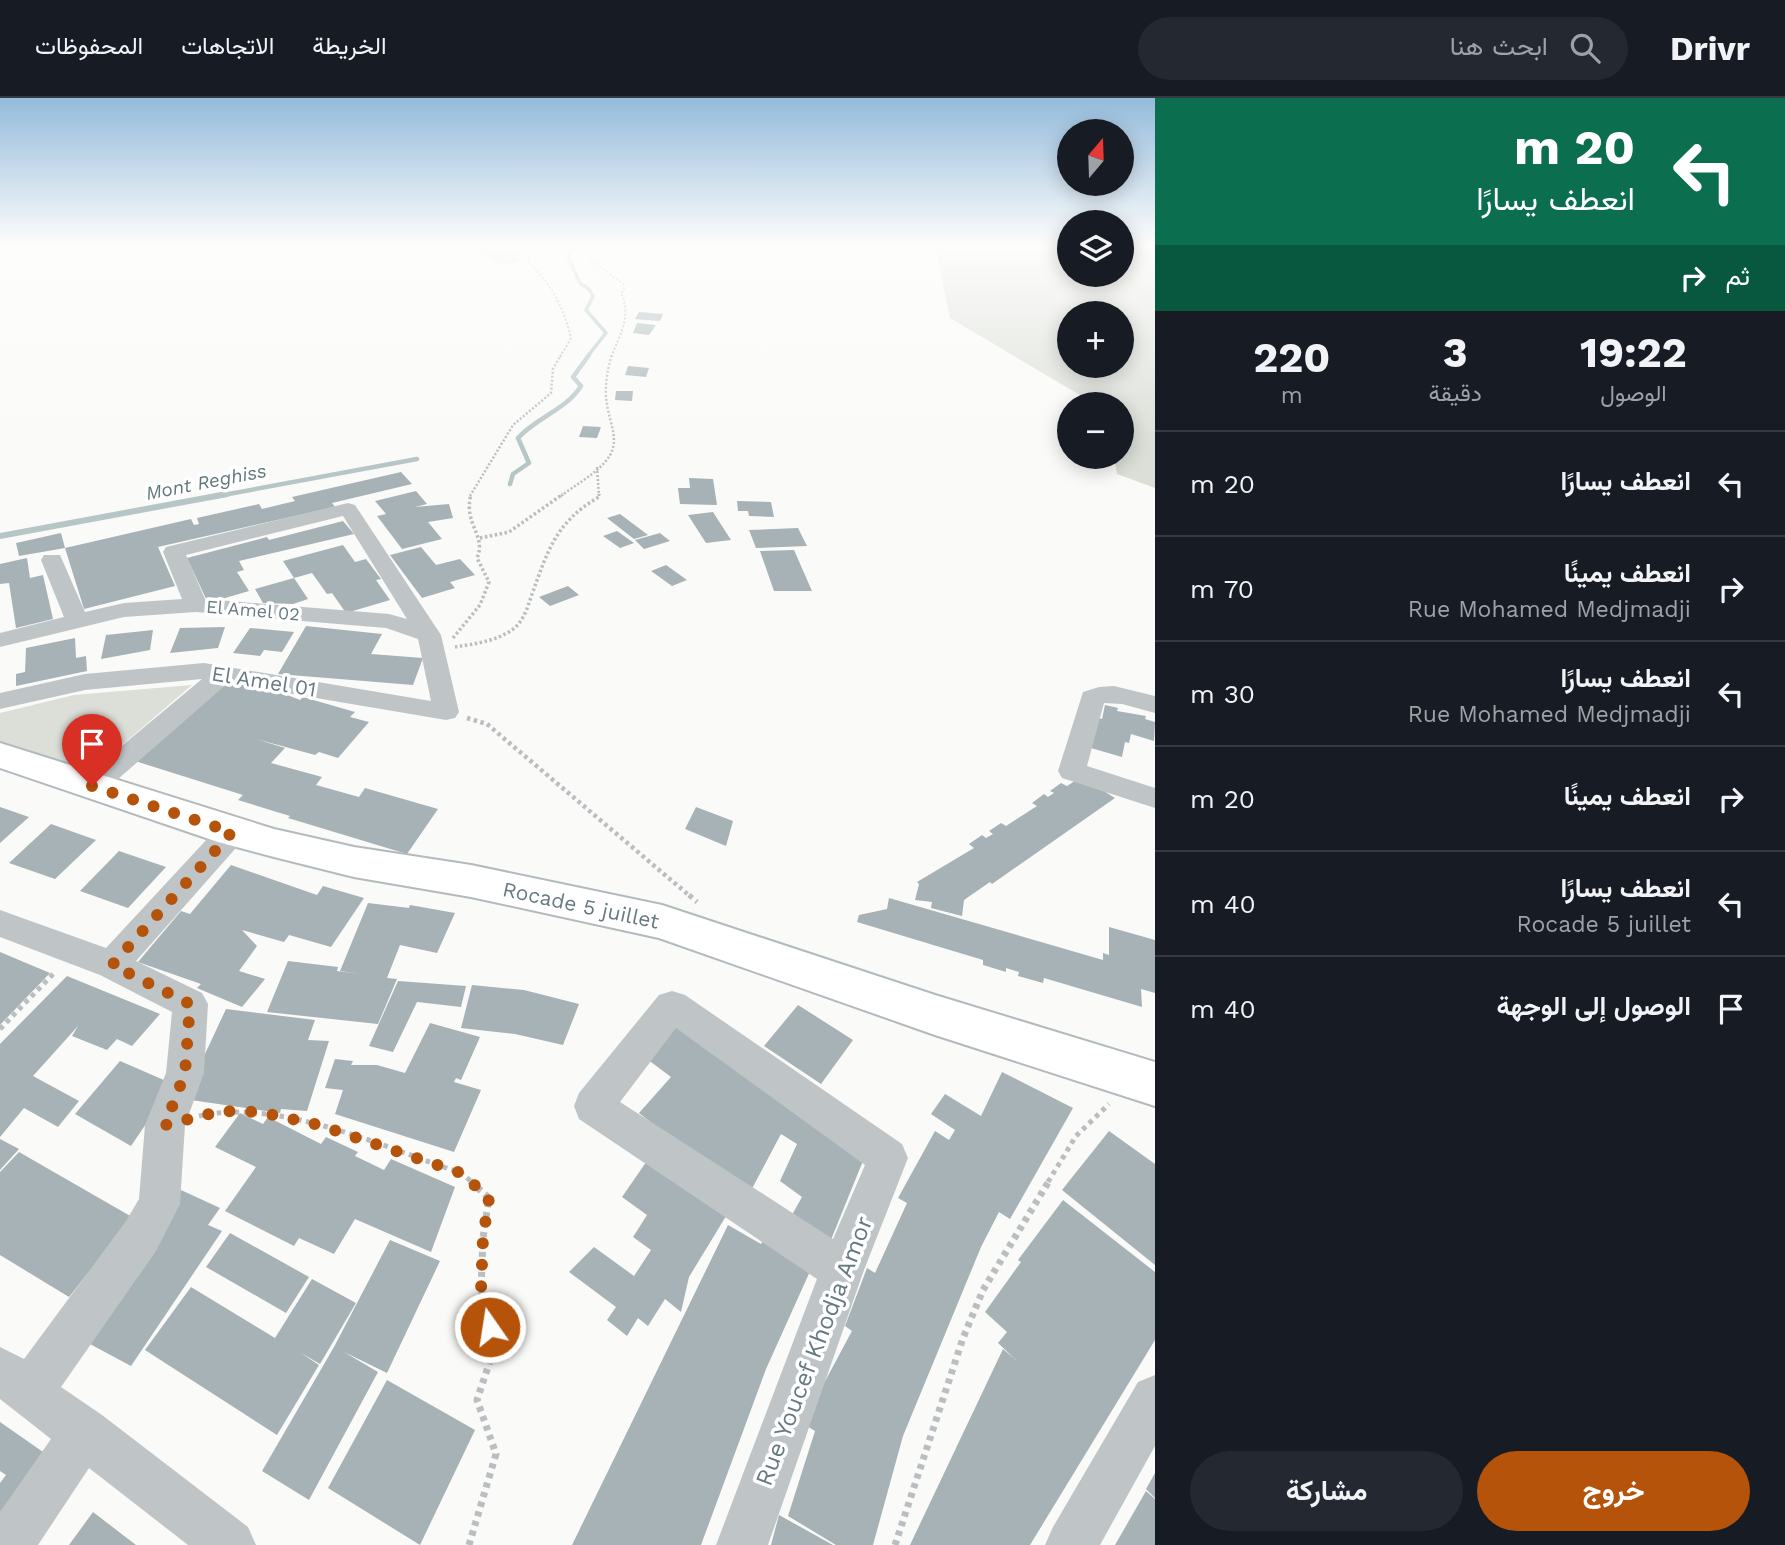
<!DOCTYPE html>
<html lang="ar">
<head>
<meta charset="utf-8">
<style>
	:root { --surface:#171b24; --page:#242831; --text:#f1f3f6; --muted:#9ea1a6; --line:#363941; --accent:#b45309 }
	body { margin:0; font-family:"Work Sans",Vazirmatn,sans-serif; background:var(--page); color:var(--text); direction:rtl; height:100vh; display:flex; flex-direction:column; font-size:26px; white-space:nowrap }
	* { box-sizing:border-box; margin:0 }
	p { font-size:23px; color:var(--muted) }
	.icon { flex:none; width:38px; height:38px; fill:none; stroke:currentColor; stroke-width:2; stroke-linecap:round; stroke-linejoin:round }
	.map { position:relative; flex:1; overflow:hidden; direction:ltr }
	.panel { display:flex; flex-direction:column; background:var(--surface); width:630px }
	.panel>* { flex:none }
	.hud { background:#0b6e4f; color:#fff; overflow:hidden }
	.needle { width:46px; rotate:19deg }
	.tools { position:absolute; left:1057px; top:21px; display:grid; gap:14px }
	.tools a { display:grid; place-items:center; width:77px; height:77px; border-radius:50%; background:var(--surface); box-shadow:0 4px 18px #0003; font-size:35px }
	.pin { position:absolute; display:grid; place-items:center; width:60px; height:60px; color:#fff; margin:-72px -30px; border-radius:50% 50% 50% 0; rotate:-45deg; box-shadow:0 0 7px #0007 }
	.pin .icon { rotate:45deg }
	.me { position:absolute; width:77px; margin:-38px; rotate:347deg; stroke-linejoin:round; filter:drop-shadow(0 0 5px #0008) }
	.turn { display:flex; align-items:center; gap:24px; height:147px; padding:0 35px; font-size:32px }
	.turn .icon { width:91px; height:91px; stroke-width:2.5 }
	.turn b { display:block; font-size:49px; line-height:60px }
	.then { display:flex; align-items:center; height:66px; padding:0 35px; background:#0003; gap:14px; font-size:26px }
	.eta { display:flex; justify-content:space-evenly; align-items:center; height:119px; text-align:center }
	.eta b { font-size:42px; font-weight:700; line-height:49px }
	.action { display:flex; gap:14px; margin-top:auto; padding:14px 35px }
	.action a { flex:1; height:80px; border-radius:42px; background:var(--accent); color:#fff; font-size:28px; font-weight:700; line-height:80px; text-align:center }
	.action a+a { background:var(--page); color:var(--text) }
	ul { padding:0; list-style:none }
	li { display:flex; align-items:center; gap:21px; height:105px; padding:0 35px; border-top:2px solid var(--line) }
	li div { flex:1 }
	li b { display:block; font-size:26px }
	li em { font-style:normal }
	header { display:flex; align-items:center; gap:42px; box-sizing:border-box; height:98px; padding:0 35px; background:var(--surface); border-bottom:2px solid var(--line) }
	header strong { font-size:33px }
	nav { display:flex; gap:38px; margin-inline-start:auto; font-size:24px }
	.search { width:490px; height:63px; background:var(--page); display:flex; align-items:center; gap:18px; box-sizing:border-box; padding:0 24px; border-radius:38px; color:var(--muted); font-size:26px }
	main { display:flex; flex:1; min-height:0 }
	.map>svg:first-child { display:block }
	.green { fill:#dbdfd7; fill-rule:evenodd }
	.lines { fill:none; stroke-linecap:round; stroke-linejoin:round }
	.stream-far2 { stroke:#b6c6c7; stroke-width:3.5 }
	.stream-far1 { stroke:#b6c6c7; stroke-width:4.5 }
	.stream { stroke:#b6c6c7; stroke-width:6 }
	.building { fill:#a6b2b5 }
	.major-casing { stroke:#b3babc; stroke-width:4 }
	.path-far5 { stroke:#babec0; stroke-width:2; stroke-dasharray:2 2; stroke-linecap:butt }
	.path-far4 { stroke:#babec0; stroke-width:2.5; stroke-dasharray:2 2; stroke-linecap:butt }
	.path-far3 { stroke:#babec0; stroke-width:3.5; stroke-dasharray:2.5 2.5; stroke-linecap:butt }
	.path-far2 { stroke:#babec0; stroke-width:4.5; stroke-dasharray:3.5 3.5; stroke-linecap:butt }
	.path-far1 { stroke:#babec0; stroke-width:5; stroke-dasharray:4.5 4.5; stroke-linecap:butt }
	.path { stroke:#babec0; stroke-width:7; stroke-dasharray:5 5; stroke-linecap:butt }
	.minor { fill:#bfc5c7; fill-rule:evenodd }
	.major { fill:#fff; fill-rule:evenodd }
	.route { stroke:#b45309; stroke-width:12; stroke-dasharray:0 21.6 }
	.labels { text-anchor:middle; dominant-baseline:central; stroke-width:7; stroke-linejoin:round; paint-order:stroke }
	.far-street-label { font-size:18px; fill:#667a81; stroke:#fff }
	.far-water-label { font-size:19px; font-style:italic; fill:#61787b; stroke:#fff }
	.street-label { font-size:21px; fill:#667a81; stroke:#fff }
	.near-street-label { font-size:24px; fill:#667a81; stroke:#fff }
</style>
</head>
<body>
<header>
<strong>Drivr</strong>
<div class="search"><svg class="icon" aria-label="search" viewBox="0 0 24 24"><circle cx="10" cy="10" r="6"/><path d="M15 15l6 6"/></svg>ابحث هنا</div>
<nav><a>الخريطة</a><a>الاتجاهات</a><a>المحفوظات</a></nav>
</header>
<main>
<section class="panel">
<div class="hud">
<div class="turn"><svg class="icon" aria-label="left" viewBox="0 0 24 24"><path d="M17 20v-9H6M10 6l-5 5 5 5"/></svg><div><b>20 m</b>انعطف يسارًا</div></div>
<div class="then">ثم<svg class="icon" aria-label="right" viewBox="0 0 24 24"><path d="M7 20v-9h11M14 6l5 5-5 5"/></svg></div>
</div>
<div class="eta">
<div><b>19:22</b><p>الوصول</p></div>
<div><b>3</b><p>دقيقة</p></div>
<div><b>220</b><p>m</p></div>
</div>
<ul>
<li><svg class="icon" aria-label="left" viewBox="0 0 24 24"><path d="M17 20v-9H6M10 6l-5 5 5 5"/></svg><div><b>انعطف يسارًا</b></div><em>20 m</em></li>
<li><svg class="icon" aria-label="right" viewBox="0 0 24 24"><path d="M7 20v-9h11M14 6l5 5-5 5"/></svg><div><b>انعطف يمينًا</b><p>Rue Mohamed Medjmadji</p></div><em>70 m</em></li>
<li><svg class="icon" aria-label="left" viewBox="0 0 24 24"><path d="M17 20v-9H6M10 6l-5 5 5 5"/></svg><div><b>انعطف يسارًا</b><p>Rue Mohamed Medjmadji</p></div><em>30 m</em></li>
<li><svg class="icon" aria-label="right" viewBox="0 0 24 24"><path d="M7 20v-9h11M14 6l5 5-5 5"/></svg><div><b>انعطف يمينًا</b></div><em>20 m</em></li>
<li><svg class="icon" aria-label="left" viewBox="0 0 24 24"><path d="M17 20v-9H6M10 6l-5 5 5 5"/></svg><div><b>انعطف يسارًا</b><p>Rocade 5 juillet</p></div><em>40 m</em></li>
<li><svg class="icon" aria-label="arrive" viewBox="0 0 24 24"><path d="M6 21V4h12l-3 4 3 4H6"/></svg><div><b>الوصول إلى الوجهة</b></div><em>40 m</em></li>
</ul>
<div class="action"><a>خروج</a><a>مشاركة</a></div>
</section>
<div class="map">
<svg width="1155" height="1447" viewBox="0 0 1155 1447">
	<rect width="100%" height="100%" fill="#fafaf8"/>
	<!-- green -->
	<path class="green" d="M473,149H514L521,155L522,160L515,165L500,167Z
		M935,149H1069V177H1122V149H1155V390L1117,376L1114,359H1122V306H1095L950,220ZM1069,215H1122V268H1069Z
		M192,587L88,676L0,643V615L74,597Z"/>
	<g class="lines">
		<!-- stream-far2 -->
		<path class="stream-far2" d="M574,149L568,159L580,185L589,191L593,198L586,212L606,235L587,259"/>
		<!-- stream-far1 -->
		<path class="stream-far1" d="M510,386L513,376L529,365L518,340C537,319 566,312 581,288L573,279L589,257
			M218,398L417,361"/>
		<!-- stream -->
		<path class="stream" d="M0,438L227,396"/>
	</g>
	<!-- building -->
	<path class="building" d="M639,214L663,216L660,223L635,221Z
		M637,225L656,227L649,237L633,235Z
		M628,268L649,270L646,279L625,277Z
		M616,293H633L632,303L615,302Z
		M583,328L601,329L597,340L579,339Z
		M401,374L412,386L332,405L335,409L158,449L175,488L84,511L65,450L191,421L194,427L199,426L197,420L259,406L262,411L295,403L292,399Z
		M689,380L713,381L717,407L680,406L678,390H690Z
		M416,393L427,406L415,409L449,406L453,420L428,424L442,441L402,451L377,418L386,416L375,403Z
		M737,403L771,404L774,419L749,418L748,413H738Z
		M713,414L731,442L706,445L688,417Z
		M620,416L648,437L634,441L607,420Z
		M343,423L354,436L239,463L244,472L237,474L249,493L208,505L187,460L267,439L269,442Z
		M798,430L807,448L756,450L749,432Z
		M617,433L634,445L620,450L603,438Z
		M61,435L65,450L19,458L16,445Z
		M660,435L670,443L644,451L635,442Z
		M343,447L355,464L366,461L381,481L376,482L390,502L346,515L332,495L327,496L312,475L294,480L308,501L293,506L263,505L255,491L294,480L283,463Z
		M421,449L436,467L460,461L475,477L450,484L455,490L422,500L390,457Z
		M794,452L812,493H774L760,453Z
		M27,460L30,480L43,477L53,521L16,530L9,485L0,486V466Z
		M666,467L687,482L672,488L651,473Z
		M568,488L579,497L550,508L539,499Z
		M306,528L382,536L371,556L423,560L413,587L278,576Z
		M225,529L218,550L170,555L180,530Z
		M250,530L294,534L282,554L264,552L260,558L233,555Z
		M153,532L150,552L101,561L106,537Z
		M75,540L76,560L86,558L87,573L16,588V576L25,574L26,550Z
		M226,582L269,594L272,591L300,602L303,599L355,614L350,619L369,624L338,660L319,654L315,657L256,641L285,650L271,665L322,679L316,687L359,699L365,690L438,711L407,756L288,720L290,718L238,702L243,697L135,663Z
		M1105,607L1118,610L1117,613L1146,618L1145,621L1155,624L1154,643L1131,636L1129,645L1125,644L1122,659L1084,648L1092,618L1102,621Z
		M1081,679L1115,700L992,786L990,784L964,802L962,818L931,810L932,804L915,802L919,786L917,784L974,750L969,746L982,737L986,740L993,736L989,733L1001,725L1006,728L1037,708L1032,705L1044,696L1048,699L1054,695L1050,693L1061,685L1067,688Z
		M0,709L29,719L0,745Z
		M696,709L733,723L726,748L685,731Z
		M51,726L96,742L55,781L9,765Z
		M119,753L166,769L128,810L80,793Z
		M231,767L317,797L323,788L364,800L331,849L289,837L284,844L242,832L257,848L239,873L265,881L242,909L197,890L201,886L138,864L181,813L190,816Z
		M889,800L1103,862V855L1109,857V829L1155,842V895L1141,891L1142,909L1044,880L1043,885L1018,878L1019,874L1006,870V874L983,867V862L857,824L859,817L887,811Z
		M368,805L409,810L410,807L455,815L437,855L400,847L387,880L397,881L378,926L267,914L288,863L338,869L337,873L360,876L340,873Z
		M0,854L50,875L0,927Z
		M67,878L160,916L132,948L117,941L107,952L72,938L78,928L33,978L79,1003L58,1029L24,1010L0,1039V946Z
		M398,883L466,888L461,909L417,904L393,954L369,948Z
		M472,887L524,892L579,906L563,947L515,936L461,930Z
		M798,907L853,942L821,986L764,948Z
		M226,911L315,922L308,942L329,943L307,1013L281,1011L280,1015L184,1001Z
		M430,925L480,939L461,982L456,980L454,984L481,992L454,1054L335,1016L343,992L325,990L335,961L353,963L351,967H377L405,975Z
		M679,925L865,1058L826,1154L788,1124L802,1099L780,1083L797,1046L781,1036L747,1100L639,1015L671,979L647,961Z
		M120,963L173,986L131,1048L75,1016Z
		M1002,974L1073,1010L1010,1121L999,1114L981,1149L903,1338L873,1447H836L788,1418L815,1333L807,1328L823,1287L852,1233L845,1228L867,1170L875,1175L907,1105L898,1100L935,1033L949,1042L955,1032L931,1016L945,996L981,1018Z
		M240,1015L263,1026L268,1019L321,1046L326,1039L358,1054L355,1058L384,1072L391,1061L455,1089L431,1154L355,1121L334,1156L299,1140L294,1148L225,1113L256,1069L215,1049Z
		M1109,1033L1155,1066V1167L1062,1092Z
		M0,1041L19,1051L0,1072Z
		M19,1054L132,1119L69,1199L0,1157V1074Z
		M651,1057L731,1110L689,1179L681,1214L665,1201L648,1228L638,1220L627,1238L607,1222L616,1209L569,1174L594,1149L634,1178L651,1152L633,1139L647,1117L622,1099Z
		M181,1092L220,1110L208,1127L222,1133L131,1268L75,1238Z
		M1063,1102L1155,1174V1242L1030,1447H910L1003,1251L1016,1262L998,1245L1007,1234L985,1214L1021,1164L1018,1162Z
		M728,1127L761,1146L768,1132L816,1160L766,1271L701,1447H572Z
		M230,1135L309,1179L286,1215L206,1169Z
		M390,1142L440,1163L387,1275L344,1254L378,1274L309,1402L262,1373L334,1249Z
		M312,1181L356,1205L320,1266L301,1255L319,1267L277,1337L145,1252L191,1189L275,1240Z
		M387,1282L475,1332L420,1447L328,1390Z
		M0,1324L56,1363L0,1424V1385L6,1377L0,1373Z
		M1155,1375V1400L1146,1391Z
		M1146,1393L1155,1401V1447H1115Z
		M93,1414L136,1447H69Z
		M779,1417L833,1447H771Z"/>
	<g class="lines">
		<defs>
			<path id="major" d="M0,645L274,731L354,749L471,767L662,807L935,897L1155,964V1008L935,937L659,840L471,799L354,779L274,759L218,744L0,670Z"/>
		</defs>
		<!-- major casing -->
		<use href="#major" class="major-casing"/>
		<!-- path-far5 -->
		<path class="path-far5" d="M531,149L528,164C551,185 564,210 571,240L560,259
			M592,149L591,161L623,186L624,191L621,195C632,218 620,237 611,259"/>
		<!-- path-far4 -->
		<path class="path-far4" d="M597,369L599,398
			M470,398L513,327L551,295L553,271L561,257
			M561,398C575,387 594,377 605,364C622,345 610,328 607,306C604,291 607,272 612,257"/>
		<!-- path-far3 -->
		<path class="path-far3" d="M480,440L509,434L563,396
			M453,540L480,507L489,484L477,460C487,437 463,427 471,396
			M455,549C474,546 496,543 512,532C523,524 527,511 531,499C547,455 555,424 599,399V396"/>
		<!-- path-far2 -->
		<path class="path-far2" d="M467,620L487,626L691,799"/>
		<!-- path-far1 -->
		<path class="path-far1" d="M689,797L697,804
			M0,931L55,874
			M199,1018C280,1000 383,1049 461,1075L472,1084
			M1048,1084L1076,1038L1109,1006"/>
		<!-- path -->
		<path class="path" d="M469,1447L496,1356L477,1302L495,1248L481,1192L483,1140L489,1100L470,1083
			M895,1447L963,1240L983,1192L1049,1083"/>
		<!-- minor -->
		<path class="minor" d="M348,405L355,407L441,537L459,614L455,620L446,622L228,585L102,695L92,698L82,695L78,688L82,681L202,581L85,592L0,611V595L85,576L204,565L431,603L418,541L386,530L196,514L124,519L0,549V535L64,519L41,462L44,457H60L85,514L124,505L182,501L163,454L166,449ZM343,418L407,521L389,516L205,501L186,457Z
			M1114,588L1155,598V615L1122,606L1104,605L1087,668L1155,690V710L1062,680L1058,673L1083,594L1099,589Z
			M232,723L243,726L247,734L243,742L136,863L202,895L208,906L204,975L185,1027L180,1106L156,1153L61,1289L102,1317L248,1429L256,1447H188L89,1370L38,1447H0V1414L51,1341L0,1301V1249L24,1261L126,1123L139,1101L145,1027L166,975L172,914L100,877L0,839V812L106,850L221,726Z
			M672,893L685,897L902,1046L908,1060L864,1172L768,1447H716L817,1181L579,1021L574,1008L579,995L659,897ZM676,930L865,1067L833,1141L620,1004Z
			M1155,1277V1348L1100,1447H1045L1053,1429L1138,1284Z"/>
		<!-- major -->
		<use href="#major" class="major"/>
	</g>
	<!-- sky -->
	<linearGradient id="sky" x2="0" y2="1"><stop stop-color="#94bbdb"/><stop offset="0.42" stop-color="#fdfdfc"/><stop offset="1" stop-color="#fdfdfc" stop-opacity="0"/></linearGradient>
	<rect width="1155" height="352" fill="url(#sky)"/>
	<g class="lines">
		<!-- route -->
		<path class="route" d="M92,688L232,734L112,867L190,906L185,975L165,1027L222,1013L260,1014L319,1027L461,1075L489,1100L483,1140L481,1192L490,1229"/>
	</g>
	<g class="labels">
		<!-- far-street labels -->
		<g class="far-street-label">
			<text transform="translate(253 512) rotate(5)">El Amel 02</text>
		</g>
		<!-- far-water labels -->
		<g class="far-water-label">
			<text transform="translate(206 384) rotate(-11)">Mont Reghiss</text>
		</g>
		<!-- street labels -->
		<g class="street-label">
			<text transform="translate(264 583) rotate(9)">El Amel 01</text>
			<text transform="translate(581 807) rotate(12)">Rocade 5 juillet</text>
		</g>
		<!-- near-street labels -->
		<g class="near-street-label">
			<text transform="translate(814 1253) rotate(-69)">Rue Youcef Khodja Amor</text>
		</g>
	</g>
</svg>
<div class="tools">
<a><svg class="needle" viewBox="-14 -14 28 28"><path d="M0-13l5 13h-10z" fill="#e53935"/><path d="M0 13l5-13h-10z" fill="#9ea1a6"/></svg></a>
<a><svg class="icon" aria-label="layers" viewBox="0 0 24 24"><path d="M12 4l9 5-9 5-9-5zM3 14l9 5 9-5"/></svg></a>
<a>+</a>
<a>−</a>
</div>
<div class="pin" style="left:92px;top:688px;background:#d93025"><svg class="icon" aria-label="arrive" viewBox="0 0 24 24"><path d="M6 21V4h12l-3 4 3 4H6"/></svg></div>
<svg class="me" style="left:490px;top:1229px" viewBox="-20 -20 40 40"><circle r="17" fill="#b45309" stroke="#fff" stroke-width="3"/><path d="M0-11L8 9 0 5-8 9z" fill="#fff"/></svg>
</div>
</main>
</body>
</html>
